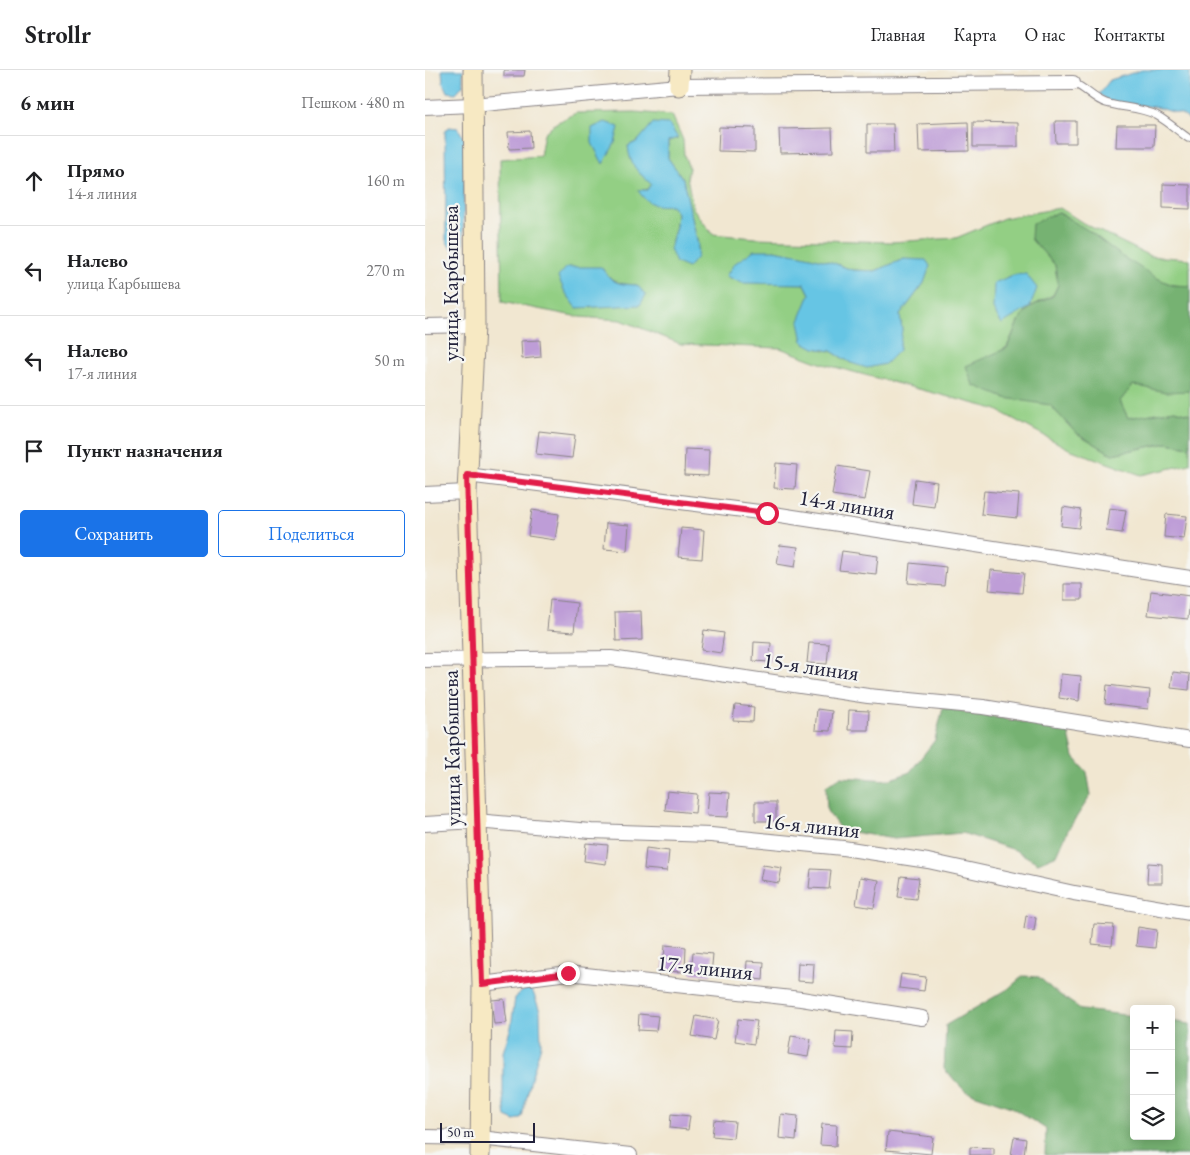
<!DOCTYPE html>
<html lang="ru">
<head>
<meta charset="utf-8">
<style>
	body { margin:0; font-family:"EB Garamond",serif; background:#f6f6f6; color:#202124 }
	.controls { position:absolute; right:15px; bottom:15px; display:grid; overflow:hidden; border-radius:5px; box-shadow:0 2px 12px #0003 }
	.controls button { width:45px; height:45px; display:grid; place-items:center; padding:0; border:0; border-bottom:1px solid #e0e0e0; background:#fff; color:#202124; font:25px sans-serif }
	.scale { position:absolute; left:15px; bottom:12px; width:95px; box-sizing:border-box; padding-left:5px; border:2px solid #22223b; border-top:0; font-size:14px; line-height:18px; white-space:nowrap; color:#22223b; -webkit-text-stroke:4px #f6f6f2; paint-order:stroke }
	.stop { position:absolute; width:15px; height:15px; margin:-11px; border:4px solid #e11d48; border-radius:50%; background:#fff }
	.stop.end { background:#e11d48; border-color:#fff; box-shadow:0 1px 5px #0008 }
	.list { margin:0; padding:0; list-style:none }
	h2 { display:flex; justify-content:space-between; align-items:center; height:65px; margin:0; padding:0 20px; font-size:21px }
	h2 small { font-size:16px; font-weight:400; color:#757577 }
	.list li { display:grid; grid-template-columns:32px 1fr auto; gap:15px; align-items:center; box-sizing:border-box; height:90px; padding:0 20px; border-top:1px solid #e0e0e0 }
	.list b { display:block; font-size:19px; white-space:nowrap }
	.list p { margin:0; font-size:16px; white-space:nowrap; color:#757577 }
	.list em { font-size:16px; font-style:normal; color:#757577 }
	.actions { display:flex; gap:10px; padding:15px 20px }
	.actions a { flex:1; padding:11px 0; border:1px solid #1a73e8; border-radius:5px; text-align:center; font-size:18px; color:#1a73e8 }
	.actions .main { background:#1a73e8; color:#fff }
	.icon { flex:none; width:28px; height:28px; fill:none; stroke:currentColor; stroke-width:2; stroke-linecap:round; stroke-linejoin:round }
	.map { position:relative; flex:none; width:765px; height:1085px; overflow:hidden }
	header { display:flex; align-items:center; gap:30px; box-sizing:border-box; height:70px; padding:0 25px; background:#fff; border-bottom:1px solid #e0e0e0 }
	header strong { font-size:24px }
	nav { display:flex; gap:28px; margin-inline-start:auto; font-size:18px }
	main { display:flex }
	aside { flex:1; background:#fff }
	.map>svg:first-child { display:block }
	.green { fill:#93cf84; stroke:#5a7860; fill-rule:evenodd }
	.forest { fill:#76b272; stroke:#4c6a56 }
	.water { fill:#66c5e4; stroke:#447490 }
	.building { fill:#be9dd7 }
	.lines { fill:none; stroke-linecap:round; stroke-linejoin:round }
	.lane-casing { stroke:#8a8486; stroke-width:9 }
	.street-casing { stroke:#8a8486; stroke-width:16 }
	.secondary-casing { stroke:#8a8486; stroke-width:21 }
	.lane { stroke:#fff; stroke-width:7 }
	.street { stroke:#fff; stroke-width:14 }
	.secondary { stroke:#f7e9c3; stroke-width:19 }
	.route { stroke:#e11d48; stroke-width:6 }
	.labels { text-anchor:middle; stroke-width:4.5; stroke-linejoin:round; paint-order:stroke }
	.street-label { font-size:22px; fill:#22223b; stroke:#f6f6f2 }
</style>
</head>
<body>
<header>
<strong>Strollr</strong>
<nav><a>Главная</a><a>Карта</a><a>О нас</a><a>Контакты</a></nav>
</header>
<main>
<aside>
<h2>6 мин<small>Пешком · 480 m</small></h2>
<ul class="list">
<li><svg class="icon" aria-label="ahead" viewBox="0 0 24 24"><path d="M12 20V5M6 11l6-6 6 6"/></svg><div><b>Прямо</b><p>14-я линия</p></div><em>160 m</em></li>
<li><svg class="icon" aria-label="left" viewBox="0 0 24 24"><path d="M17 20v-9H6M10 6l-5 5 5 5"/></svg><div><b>Налево</b><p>улица Карбышева</p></div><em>270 m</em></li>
<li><svg class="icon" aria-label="left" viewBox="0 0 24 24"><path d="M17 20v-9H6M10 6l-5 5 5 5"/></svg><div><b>Налево</b><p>17-я линия</p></div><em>50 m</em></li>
<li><svg class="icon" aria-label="arrive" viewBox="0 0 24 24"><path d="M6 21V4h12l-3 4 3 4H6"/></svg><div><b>Пункт назначения</b></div></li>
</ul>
<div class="actions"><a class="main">Сохранить</a><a>Поделиться</a></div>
</aside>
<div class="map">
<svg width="765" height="1085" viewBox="0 0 765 1085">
	<rect width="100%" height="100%" fill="#f6f6f2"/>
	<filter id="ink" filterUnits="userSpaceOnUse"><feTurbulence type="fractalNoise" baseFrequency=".02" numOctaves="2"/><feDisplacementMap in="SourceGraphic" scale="10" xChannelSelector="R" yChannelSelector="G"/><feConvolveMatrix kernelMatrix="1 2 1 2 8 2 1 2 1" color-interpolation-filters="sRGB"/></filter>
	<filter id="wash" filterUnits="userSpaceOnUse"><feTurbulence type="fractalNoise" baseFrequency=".0096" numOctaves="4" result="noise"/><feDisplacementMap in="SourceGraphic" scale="20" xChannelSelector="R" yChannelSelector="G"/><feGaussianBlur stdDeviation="1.12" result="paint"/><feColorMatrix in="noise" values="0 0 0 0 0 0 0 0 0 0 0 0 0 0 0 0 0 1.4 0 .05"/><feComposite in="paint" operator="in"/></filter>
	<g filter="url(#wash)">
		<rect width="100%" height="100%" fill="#f1e7d1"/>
		<path class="green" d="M 210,42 L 247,45 L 258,70 L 259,85 L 264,98 L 262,107 L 268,138 L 287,164 L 330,168 L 466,172 L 531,168 L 579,148 L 635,138 L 658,153 L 725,186 L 765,189 L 765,216 C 759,216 751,216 746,214 C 719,206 686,178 664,161 L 606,169 L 630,195 L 633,215 L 628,225 L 605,237 L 593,252 L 582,277 L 567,286 L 610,332 L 625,335 L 650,362 L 687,384 L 743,373 L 765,377 L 765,394 L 716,405 L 644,379 L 570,339 L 398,294 L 355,278 L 256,274 L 196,250 L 154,247 L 77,232 L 75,89 L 115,86 L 119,63 L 131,53 L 151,43 ZM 253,68 L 243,71 L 243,88 L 258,109 L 273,174 L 245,179 L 251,156 L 252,143 L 246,134 L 214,120 L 222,120 L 227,114 L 213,102 L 203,76 L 213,71 ZM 349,180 L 406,192 L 427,200 L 450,201 L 479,189 L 499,213 L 475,245 L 477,260 L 426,293 L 406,281 L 389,278 L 385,224 L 380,214 L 362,212 ZM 176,197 C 188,213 193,214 212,215 L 140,222 Z
			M 708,315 L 765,321 L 765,344 L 750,340 L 703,348 L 695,331 Z"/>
		<path class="forest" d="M 633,142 L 664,161 L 698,187 L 732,208 L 747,215 L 765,216 L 765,321 L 741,322 L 708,315 L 695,331 L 703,348 L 750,340 L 765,344 L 765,377 L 742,373 L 687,384 L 650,362 L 625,335 L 580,328 L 548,315 L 541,296 L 582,278 L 593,252 L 605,237 L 628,226 L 633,215 L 630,195 L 606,169 L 607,154 Z
			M 518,638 L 643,660 L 649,687 L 662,702 L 666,725 L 643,760 L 632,785 L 613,793 L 590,780 L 537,763 L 469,769 L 416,760 L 402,741 L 401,716 L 415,707 L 464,710 L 485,702 L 510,670 Z
			M 598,906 L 614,907 L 628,920 L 657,940 L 709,946 L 709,1066 L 746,1066 L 746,951 L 765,954 L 765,1085 L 620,1085 L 621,1059 L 586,1037 L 540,1021 L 519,999 L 521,955 L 583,919 Z"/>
		<path class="water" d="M 17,0 L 38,0 L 38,15 L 31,23 L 22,22 L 18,13 Z
			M 717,0 L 765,0 L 765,50 L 756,44 L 729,37 L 683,31 L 674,24 L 685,10 Z
			M 180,52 L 194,57 L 190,73 L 178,94 L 167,73 L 167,58 Z
			M 228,53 L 244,54 L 253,68 L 243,71 L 243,88 L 258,109 L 273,175 L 272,187 L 263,198 L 251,193 L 245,179 L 251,156 L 252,143 L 246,135 C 231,137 221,134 213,120 L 222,120 L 226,114 C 212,101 205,96 203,76 L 213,71 Z
			M 24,57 L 33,58 L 40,70 L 38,176 L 26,179 L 21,170 L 20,62 Z
			M 329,180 L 349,180 L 377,185 L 406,192 L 427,200 L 450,201 L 479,189 L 501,190 L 505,196 L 499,213 L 475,245 L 477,260 L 474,280 L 460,294 L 442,298 L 426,293 L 406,281 L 389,278 L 378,272 L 374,251 L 385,224 L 380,214 L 317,213 L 301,206 L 309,194 Z
			M 142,197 L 176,197 C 188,214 193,214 212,215 L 221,225 L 215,235 L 152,238 L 140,222 L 133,207 Z
			M 601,204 L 612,218 L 605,237 L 577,254 L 568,239 L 569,213 L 588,205 Z
			M 102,917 L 108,922 L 115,941 L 116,975 L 106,1009 L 97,1047 L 90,1051 L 81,1047 L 78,1024 L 78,982 L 86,957 L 90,928 Z"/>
		<g id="blocks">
			<path class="building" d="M 79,0 L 100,0 L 99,6 L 79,6 Z
				M 630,51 L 651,51 L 651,73 L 631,73 Z
				M 543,52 L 544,81 L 494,82 L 493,54 Z
				M 548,52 L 593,53 L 593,77 L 548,77 Z
				M 442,54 L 468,54 L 469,82 L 442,82 Z
				M 692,55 L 730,55 L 729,77 L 691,77 Z
				M 294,57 L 330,58 L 330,82 L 293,81 Z
				M 407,58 L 408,82 L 355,83 L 354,59 Z
				M 105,61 L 106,78 L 84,79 L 83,62 Z
				M 738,114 L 765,115 L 765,139 L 738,138 Z
				M 115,270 L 116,287 L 97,289 L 96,271 Z
				M 114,361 L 150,365 L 147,388 L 111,384 Z
				M 260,379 L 284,380 L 283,406 L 259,405 Z
				M 351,393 L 372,395 L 370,419 L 349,418 Z
				M 412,396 L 445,401 L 440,430 L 407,425 Z
				M 490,409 L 512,412 L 509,437 L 487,434 Z
				M 559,421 L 594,424 L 592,448 L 556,444 Z
				M 638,437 L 656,440 L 654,458 L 636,456 Z
				M 684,438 L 701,440 L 697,463 L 681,461 Z
				M 107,440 L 134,444 L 130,470 L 103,466 Z
				M 741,444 L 762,446 L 759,469 L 739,467 Z
				M 181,453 L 204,455 L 202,481 L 179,479 Z
				M 256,458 L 279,460 L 277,489 L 253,487 Z
				M 355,475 L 373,477 L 370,497 L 352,494 Z
				M 417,481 L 453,486 L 451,504 L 414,500 Z
				M 485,493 L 521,497 L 519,516 L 483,513 Z
				M 566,500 L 599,503 L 597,523 L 564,520 Z
				M 639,514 L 657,514 L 657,530 L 639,530 Z
				M 726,521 L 765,526 L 763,549 L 723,545 Z
				M 125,530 L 152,533 L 149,562 L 122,560 Z
				M 216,541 L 217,570 L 191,571 L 190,542 Z
				M 279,560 L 299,563 L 296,583 L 276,580 Z
				M 329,572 L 346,573 L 345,592 L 328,591 Z
				M 384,573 L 404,574 L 402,594 L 382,593 Z
				M 748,602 L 765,604 L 764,620 L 746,618 Z
				M 636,604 L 656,606 L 654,631 L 634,628 Z
				M 682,615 L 725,620 L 723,639 L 680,634 Z
				M 310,635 L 329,637 L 328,652 L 308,651 Z
				M 392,639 L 407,641 L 405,661 L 390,660 Z
				M 424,640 L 444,641 L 443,660 L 423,660 Z
				M 242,721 L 272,724 L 270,743 L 240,740 Z
				M 284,722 L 305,723 L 303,747 L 282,746 Z
				M 330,732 L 351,732 L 351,751 L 330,751 Z
				M 161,773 L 183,775 L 181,794 L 159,791 Z
				M 221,778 L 244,781 L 242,801 L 219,799 Z
				M 723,793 L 737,794 L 737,813 L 722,813 Z
				M 338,795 L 357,798 L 354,813 L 335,810 Z
				M 386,799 L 406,800 L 404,819 L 384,818 Z
				M 476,806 L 494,808 L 491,829 L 473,827 Z
				M 435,807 L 454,810 L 449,838 L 431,835 Z
				M 601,846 L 611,848 L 609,861 L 599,859 Z
				M 669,854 L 689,855 L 687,876 L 667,874 Z
				M 713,857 L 732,860 L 730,878 L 711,876 Z
				M 240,875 L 261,877 L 260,902 L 238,901 Z
				M 268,882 L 288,884 L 286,905 L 266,903 Z
				M 322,891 L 339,892 L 338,910 L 321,908 Z
				M 373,893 L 389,894 L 388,912 L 372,911 Z
				M 476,904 L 501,907 L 499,921 L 474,918 Z
				M 79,929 L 82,953 L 69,954 L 66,930 Z
				M 214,944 L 233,946 L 231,961 L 213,960 Z
				M 271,946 L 293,950 L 289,970 L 267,966 Z
				M 313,949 L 332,951 L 329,974 L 310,971 Z
				M 411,961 L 428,962 L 427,979 L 410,978 Z
				M 366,966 L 386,969 L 383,987 L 363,984 Z
				M 246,1044 L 265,1046 L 263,1060 L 245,1058 Z
				M 356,1044 L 373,1046 L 371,1070 L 354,1068 Z
				M 289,1050 L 310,1052 L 308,1068 L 287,1066 Z
				M 397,1054 L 412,1055 L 411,1076 L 395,1075 Z
				M 463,1062 L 508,1067 L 506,1084 L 461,1080 Z
				M 589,1067 L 601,1069 L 599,1085 L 586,1085 Z
				M 545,1077 L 569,1078 L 569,1085 L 545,1085 Z"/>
		</g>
	</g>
	<g filter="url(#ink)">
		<use href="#blocks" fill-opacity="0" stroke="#8a8486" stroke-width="1"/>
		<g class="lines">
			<defs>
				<path id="lane" d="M 648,13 C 661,18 668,29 681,33 C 697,38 715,37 731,45 C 742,51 752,60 763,68"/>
				<path id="street" d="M 0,37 L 48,35 L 254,16 L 648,13
					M 0,256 L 50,255
					M 42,405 L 342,443 L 765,508
					M 0,424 L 42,422
					M 0,590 L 186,588 L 443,626 L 558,637 L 765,670
					M 0,754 L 51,751 L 166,761 L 286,765 L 418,778 L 503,791 L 649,823 L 765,843
					M 57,914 L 143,903 L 376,929 L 497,948
					M 0,1067 L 55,1068 L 205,1085"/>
				<path id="secondary" d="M 48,0 L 50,255 L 42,422 L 57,914 L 55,1085
					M 254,16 L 255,0"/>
			</defs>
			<use href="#lane" class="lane-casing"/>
			<use href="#street" class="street-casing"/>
			<use href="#secondary" class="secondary-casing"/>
			<use href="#lane" class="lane"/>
			<use href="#street" class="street"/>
			<use href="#secondary" class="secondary"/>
		</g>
	</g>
	<g class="lines" filter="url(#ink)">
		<path class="route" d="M 143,903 L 57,914 L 42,405 L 342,443"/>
	</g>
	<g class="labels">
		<g class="street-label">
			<text transform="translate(25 213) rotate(-90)" y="8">улица Карбышева</text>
			<text transform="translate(422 434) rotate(9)" y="8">14-я линия</text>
			<text transform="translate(386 596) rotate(8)" y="8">15-я линия</text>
			<text transform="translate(26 678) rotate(-91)" y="8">улица Карбышева</text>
			<text transform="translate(387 755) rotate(6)" y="8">16-я линия</text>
			<text transform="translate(280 897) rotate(6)" y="8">17-я линия</text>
		</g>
	</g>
</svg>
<div class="controls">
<button>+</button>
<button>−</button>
<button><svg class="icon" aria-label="layers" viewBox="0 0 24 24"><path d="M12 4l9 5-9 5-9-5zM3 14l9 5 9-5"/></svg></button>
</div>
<div class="scale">50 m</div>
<div class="stop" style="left:342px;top:443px"></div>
<div class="stop end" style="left:143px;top:903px"></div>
</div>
</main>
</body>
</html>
